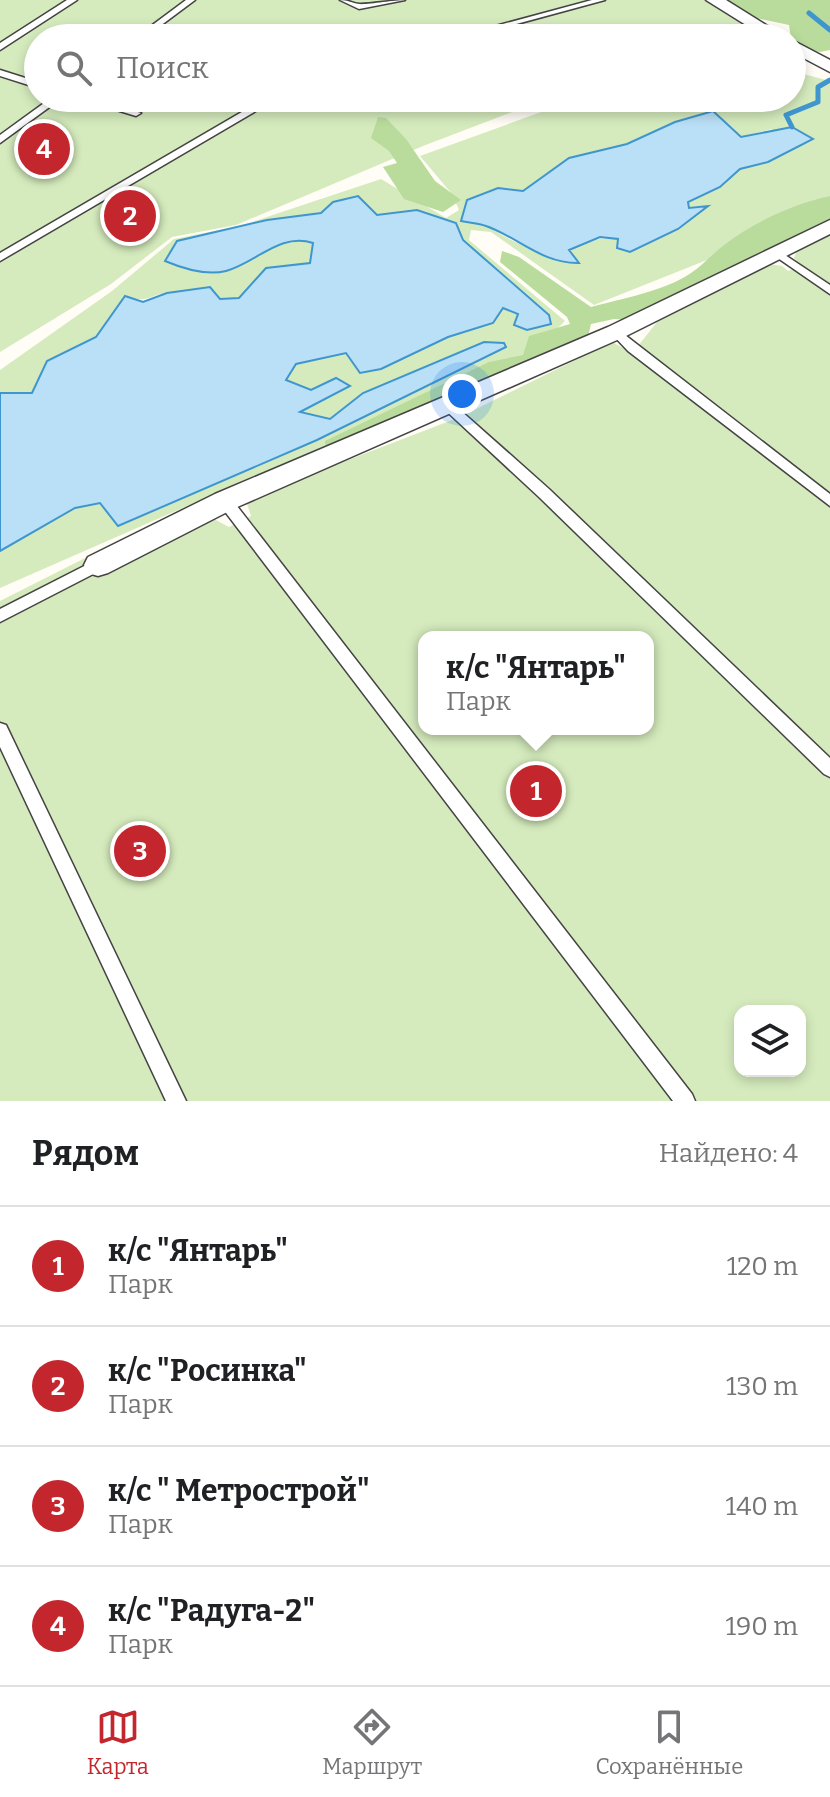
<!DOCTYPE html>
<html lang="ru">
<head>
<meta charset="utf-8">
<style>
	body { margin:0; font-family:Bitter,serif; background:#f6f6f6; color:#202124 }
	.controls { position:absolute; right:24px; bottom:24px; display:grid; overflow:hidden; border-radius:16px; box-shadow:0 4px 12px #0003 }
	.controls button { width:72px; height:72px; display:grid; place-items:center; padding:0; border:0; border-bottom:2px solid #e0e0e0; background:#fff; color:#202124; font:40px sans-serif }
	.you { position:absolute; left:462px; top:394px; width:28px; height:28px; margin:-20px; border:6px solid #fff; border-radius:50%; background:#1a73e8; box-shadow:0 0 0 12px #1a73e833 }
	.badge { display:grid; place-items:center; width:52px; height:52px; border-radius:50%; background:#c4262e; color:#fff; font-size:26px; font-weight:700 }
	.pin { position:absolute; translate:-50% -50%; border:4px solid #fff; box-shadow:0 2px 8px #0006 }
	.popup { position:absolute; left:418px; top:631px; width:236px; height:104px; box-sizing:border-box; display:grid; place-content:center; border-radius:16px; background:#fff; filter:drop-shadow(0 2px 6px #0005); font-size:26px; white-space:nowrap; color:#757577 }
	.popup b { font-size:30px; color:#202124 }
	.popup::after { content:''; position:absolute; left:50%; top:100%; margin-left:-16px; border:16px solid transparent; border-top-color:#fff }
	.list { margin:0; padding:0; list-style:none }
	h2 { display:flex; justify-content:space-between; align-items:center; height:104px; margin:0; padding:0 32px; font-size:34px }
	h2 small { font-size:26px; font-weight:400; color:#757577 }
	.list li { display:grid; grid-template-columns:52px 1fr auto; gap:24px; align-items:center; box-sizing:border-box; height:120px; padding:0 32px; border-top:2px solid #e0e0e0 }
	.list b { display:block; font-size:30px; white-space:nowrap }
	.list p { margin:0; font-size:26px; white-space:nowrap; color:#757577 }
	.list em { font-size:26px; font-style:normal; color:#757577 }
	.icon { flex:none; width:44px; height:44px; fill:none; stroke:currentColor; stroke-width:2; stroke-linecap:round; stroke-linejoin:round }
	.map { position:relative; flex:none; width:830px; height:1101px; overflow:hidden }
	.search { position:absolute; background:#fff; box-shadow:0 4px 12px #0003; left:24px; right:24px; top:24px; height:88px; display:flex; align-items:center; gap:20px; box-sizing:border-box; padding:0 28px; border-radius:44px; color:#757577; font-size:30px }
	.sheet { height:584px; background:#fff }
	nav { display:flex; justify-content:space-around; align-items:center; box-sizing:border-box; height:112px; border-top:2px solid #e0e0e0; background:#fff; font-size:22px; color:#757577 }
	nav a { display:grid; justify-items:center; gap:4px }
	nav .on { color:#c4262e }
	.map>svg:first-child { display:block }
	.green { fill:#d5ebbd; fill-rule:evenodd }
	.forest { fill:#b9dc9c }
	.water { fill:#b9e0f7; stroke:#3f96cf; stroke-width:2 }
	.lines { fill:none; stroke-linecap:round; stroke-linejoin:round }
	.stream { stroke:#3f96cf; stroke-width:5 }
	.lane-casing { stroke:#444; stroke-width:3 }
	.street-casing { stroke:#444; stroke-width:3 }
	.lane { fill:#fff; fill-rule:evenodd }
	.street { fill:#fff; fill-rule:evenodd }
</style>
</head>
<body>
<div class="map">
<svg width="830" height="1101" viewBox="0 0 830 1101">
	<rect width="100%" height="100%" fill="#fffdf5"/>
	<path class="green" d="M 0,0 L 706,0 L 764,33 L 747,38 L 38,38 L 38,98 L 549,98 L 423,146 L 236,225 L 172,237 L 111,284 L 0,352 Z
		M 792,71 L 830,81 L 830,200 L 732,250 L 594,305 L 491,232 L 471,230 L 469,240 L 565,321 L 527,357 L 0,588 L 0,551 L 75,508 L 100,503 L 119,526 L 484,342 L 363,393 L 330,419 L 298,412 L 349,386 L 336,378 L 311,390 L 285,380 L 295,364 L 346,353 L 381,369 L 448,337 L 493,323 L 503,308 L 518,315 L 549,314 L 463,240 L 456,223 L 417,210 L 377,215 L 333,202 L 321,213 L 267,220 L 241,228 L 226,271 C 252,256 283,235 313,242 L 310,263 L 266,268 L 239,298 C 215,300 192,292 168,293 C 147,295 150,304 125,296 L 96,337 L 47,361 L 31,394 L 0,393 L 0,370 L 112,291 L 174,239 L 240,226 L 381,179 L 446,218 L 459,210 L 452,194 L 420,156 L 580,98 L 792,98 ZM 713,111 L 741,137 L 772,129 L 768,162 L 740,169 L 720,187 L 688,202 L 688,208 L 706,207 L 678,229 L 630,252 L 619,239 C 593,236 592,244 570,249 C 537,257 514,242 487,226 L 498,188 L 523,191 L 569,158 L 627,144 L 675,122 Z
		M 830,234 L 830,1101 L 0,1101 L 0,601 L 91,555 L 98,565 L 212,518 L 229,527 L 251,516 L 247,504 L 270,490 L 460,417 L 612,342 L 627,350 L 638,346 L 657,322 L 768,264 L 782,266 L 788,271 L 801,266 L 794,258 L 797,251 ZM 424,637 L 648,637 L 648,729 L 424,729 ZM 740,1011 L 800,1011 L 800,1071 L 740,1071 Z"/>
	<path class="forest" d="M 725,0 L 830,0 L 830,50 L 820,52 L 792,45 L 789,25 L 756,18 Z
		M 378,117 L 386,118 L 406,139 L 435,181 L 461,200 L 443,212 L 404,199 L 383,167 L 397,163 L 389,151 L 371,138 Z
		M 830,196 L 830,220 L 631,320 L 614,319 L 591,324 L 587,341 L 326,450 L 325,441 L 489,362 L 523,355 L 529,336 L 570,324 L 567,317 L 500,262 L 502,251 L 519,257 L 591,307 C 620,299 665,291 691,273 C 703,265 712,254 724,245 C 754,222 793,204 830,196 Z"/>
	<path class="water" d="M 713,111 L 741,137 L 792,127 L 813,139 L 768,162 L 740,169 L 720,187 L 688,202 L 689,208 L 708,206 L 678,229 L 630,252 L 617,248 L 618,239 L 600,237 L 569,250 L 579,263 C 542,264 518,237 486,226 C 478,223 469,223 461,221 L 467,200 L 498,188 L 523,191 L 569,158 L 627,144 L 675,122 Z
		M 358,196 L 377,215 L 417,210 L 456,223 L 463,240 L 549,315 L 551,324 L 527,330 L 514,325 L 518,314 L 503,308 L 493,323 L 448,337 L 381,369 L 360,373 L 346,353 L 296,364 L 286,380 L 311,390 L 336,378 L 350,386 L 300,412 L 330,419 L 363,393 L 484,342 L 504,343 L 506,347 L 317,440 L 118,526 L 100,503 L 75,508 L 0,551 L 0,393 L 32,393 L 47,361 L 96,337 L 125,296 L 143,302 L 167,293 L 210,287 L 220,299 L 239,298 L 266,268 L 310,263 L 313,243 C 280,232 256,263 226,271 C 206,276 184,269 165,261 L 177,241 L 267,220 L 321,213 L 333,202 Z"/>
	<g class="lines">
		<path class="stream" d="M 809,13 L 830,30
			M 792,127 L 786,115 L 818,102 L 818,87 L 830,80"/>
		<defs>
			<path id="lane" d="M 67,0 L 77,0 L 0,50 L 0,43 Z
				M 186,0 L 195,0 L 144,38 L 135,38 Z
				M 340,0 C 348,0 352,3 359,4 C 366,5 394,0 405,0 L 359,9 Z
				M 592,0 L 605,0 L 465,38 L 451,38 Z
				M 0,70 L 38,82 L 38,88 L 0,76 Z
				M 51,98 L 62,98 L 0,143 L 0,135 Z
				M 77,98 L 92,98 L 141,113 L 136,116 Z
				M 266,98 L 278,98 L 0,261 L 0,253 Z
				M 776,249 L 830,285 L 830,294 L 772,254 L 772,250 Z
				M 616,328 L 830,494 L 830,506 L 628,351 L 610,332 Z
				M 447,401 L 451,402 L 549,489 L 830,758 L 830,777 L 824,774 L 539,497 L 443,408 L 441,405 L 443,402 Z
				M 225,496 L 230,497 L 692,1094 L 695,1101 L 673,1101 L 220,505 L 218,501 L 220,497 Z
				M 98,559 L 103,561 L 105,565 L 103,569 L 0,622 L 0,609 Z
				M 0,723 L 6,725 L 186,1101 L 166,1101 L 0,747 Z"/>
			<path id="street" d="M 706,0 L 726,0 L 787,38 L 767,38 Z
				M 792,40 L 830,60 L 830,72 L 792,52 Z
				M 830,220 L 830,234 L 624,337 L 235,508 L 108,573 L 98,576 L 88,573 L 84,565 L 88,557 L 215,494 L 608,327 Z"/>
		</defs>
		<use href="#lane" class="lane-casing"/>
		<use href="#street" class="street-casing"/>
		<use href="#lane" class="lane"/>
		<use href="#street" class="street"/>
	</g>
</svg>
<div class="controls">
<button><svg class="icon" aria-label="layers" viewBox="0 0 24 24"><path d="M12 4l9 5-9 5-9-5zM3 14l9 5 9-5"/></svg></button>
</div>
<div class="you"></div>
<div class="pin badge" style="left:536px;top:791px">1</div>
<div class="popup"><b>к/с &quot;Янтарь&quot;</b>Парк</div>
<div class="pin badge" style="left:130px;top:216px">2</div>
<div class="pin badge" style="left:140px;top:851px">3</div>
<div class="pin badge" style="left:44px;top:149px">4</div>
<div class="search"><svg class="icon" aria-label="search" viewBox="0 0 24 24"><circle cx="10" cy="10" r="6"/><path d="M15 15l6 6"/></svg>Поиск</div>
</div>
<section class="sheet">
<h2>Рядом<small>Найдено: 4</small></h2>
<ul class="list">
<li><span class="badge">1</span><div><b>к/с &quot;Янтарь&quot;</b><p>Парк</p></div><em>120 m</em></li>
<li><span class="badge">2</span><div><b>к/с &quot;Росинка&quot;</b><p>Парк</p></div><em>130 m</em></li>
<li><span class="badge">3</span><div><b>к/с &quot; Метрострой&quot;</b><p>Парк</p></div><em>140 m</em></li>
<li><span class="badge">4</span><div><b>к/с &quot;Радуга-2&quot;</b><p>Парк</p></div><em>190 m</em></li>
</ul>
</section>
<nav>
<a class="on"><svg class="icon" aria-label="map" viewBox="0 0 24 24"><path d="M3 6l6-2 6 2 6-2v14l-6 2-6-2-6 2zM9 4v14M15 6v14"/></svg>Карта</a>
<a><svg class="icon" aria-label="directions" viewBox="0 0 24 24"><path d="M12 3l9 9-9 9-9-9zM9 14v-3h6M13 9l2 2-2 2"/></svg>Маршрут</a>
<a><svg class="icon" aria-label="saved" viewBox="0 0 24 24"><path d="M7 4h10v16l-5-4-5 4z"/></svg>Сохранённые</a>
</nav>
</body>
</html>
